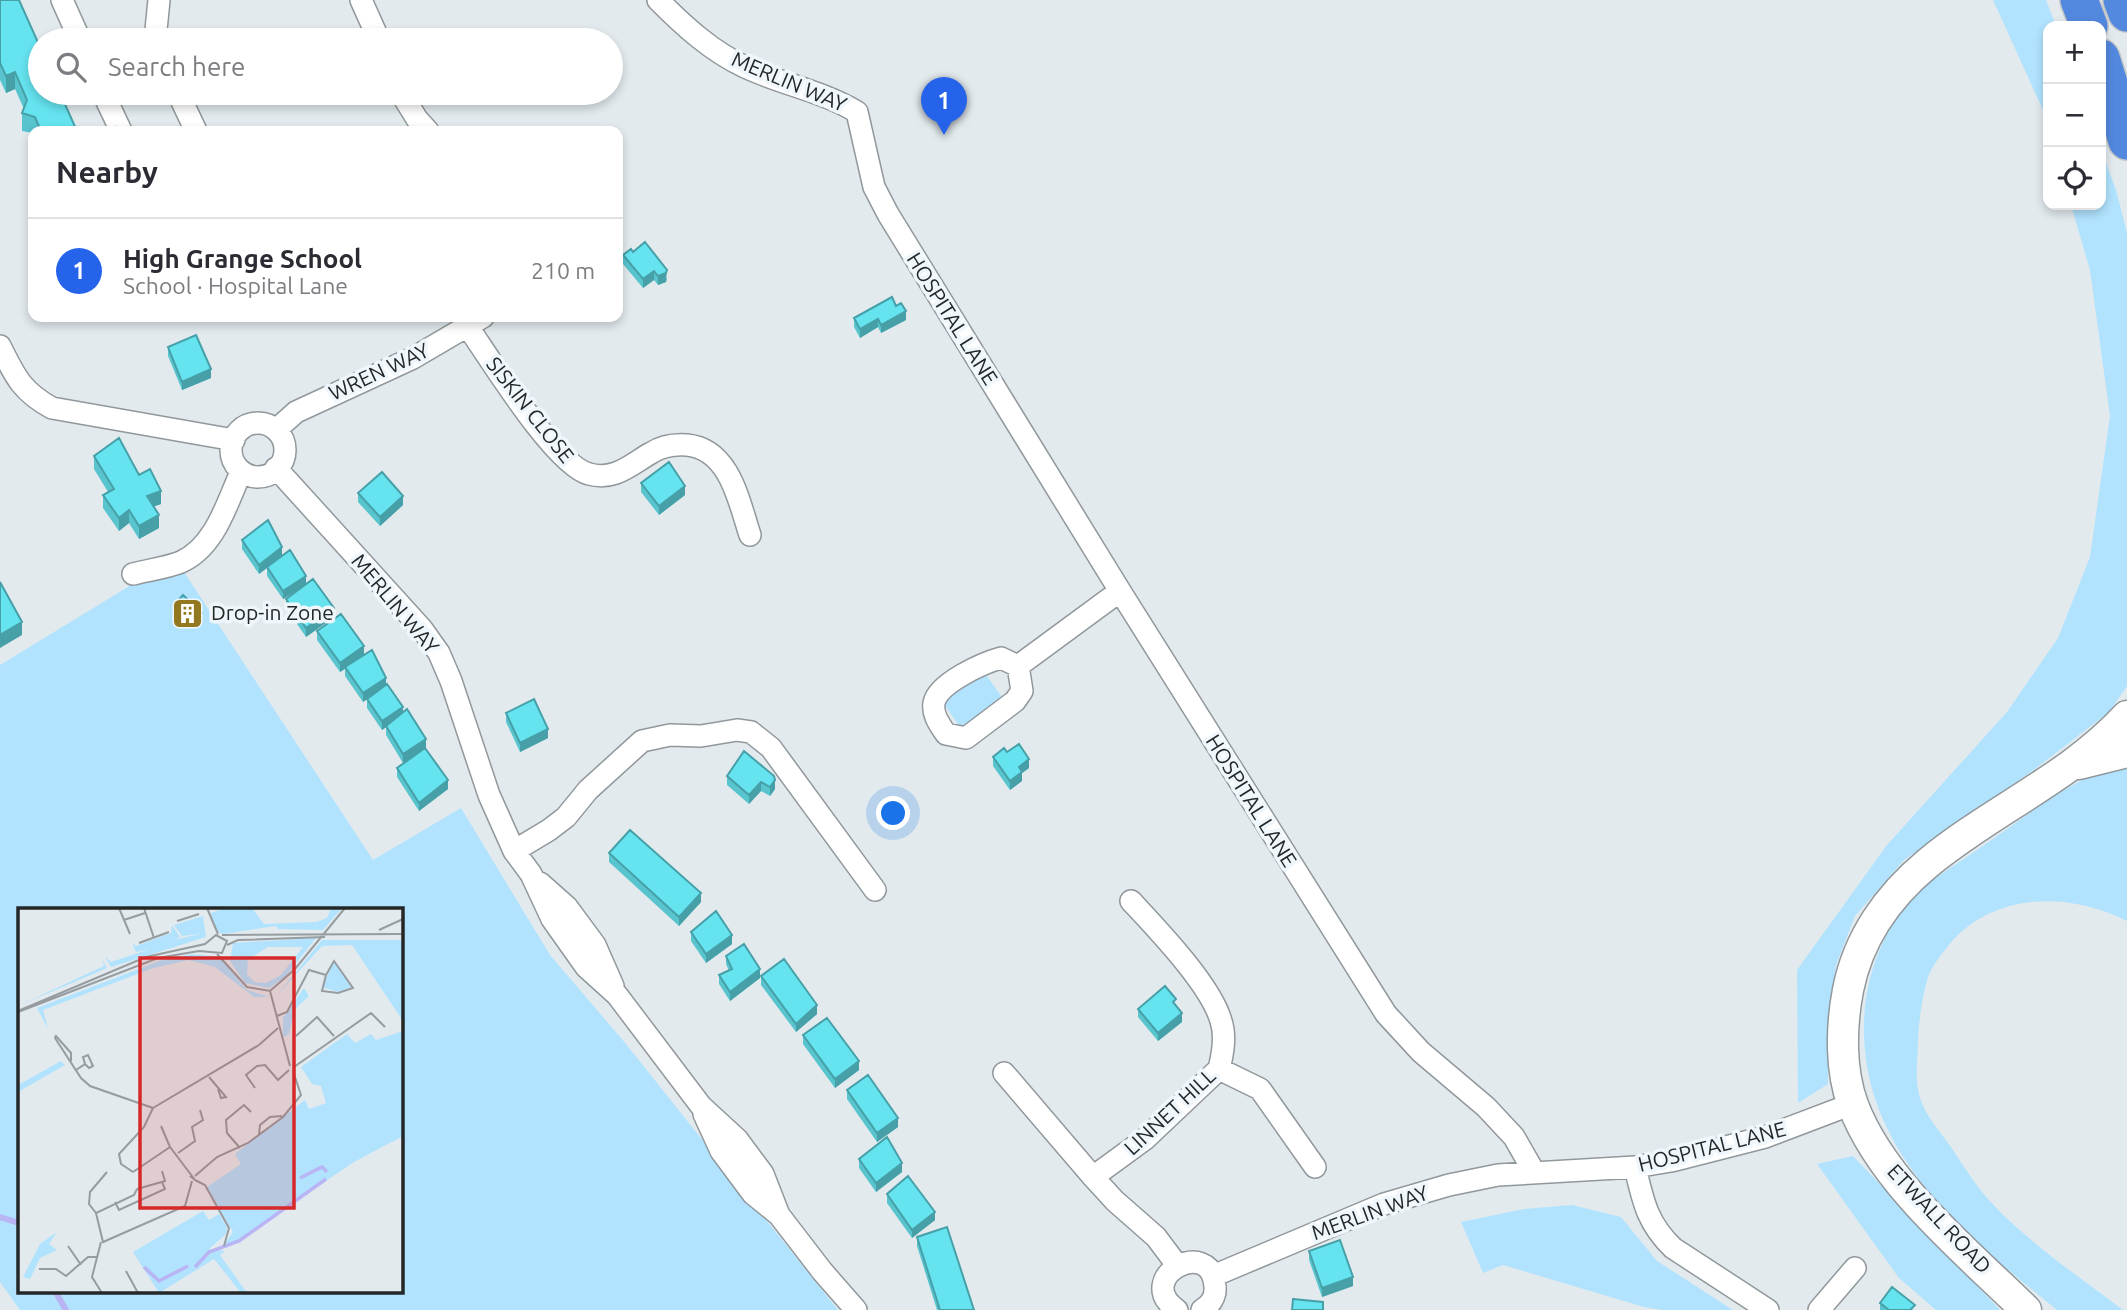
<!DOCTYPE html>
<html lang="en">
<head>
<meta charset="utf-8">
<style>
	body { margin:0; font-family:Ubuntu,sans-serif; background:#f2f2f3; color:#2b2b33 }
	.controls { position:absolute; right:21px; top:21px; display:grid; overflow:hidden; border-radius:14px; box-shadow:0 4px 10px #0003 }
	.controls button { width:63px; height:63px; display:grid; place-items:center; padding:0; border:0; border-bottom:2px solid #e1e1e2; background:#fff; color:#2b2b33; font:35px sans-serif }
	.you { position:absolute; left:894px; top:814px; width:24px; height:24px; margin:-18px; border:5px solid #fff; border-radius:50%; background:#1a73e8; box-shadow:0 0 0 10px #1a73e833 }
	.badge { display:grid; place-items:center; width:46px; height:46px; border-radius:50%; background:#2563eb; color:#fff; font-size:23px; font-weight:700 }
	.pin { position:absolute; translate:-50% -58px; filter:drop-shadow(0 2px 4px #0008) }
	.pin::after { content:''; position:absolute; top:37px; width:24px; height:21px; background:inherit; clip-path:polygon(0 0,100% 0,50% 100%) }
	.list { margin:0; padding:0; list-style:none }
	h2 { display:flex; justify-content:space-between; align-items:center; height:91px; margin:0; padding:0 28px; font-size:30px }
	h2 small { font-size:23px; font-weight:400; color:#7c7c81 }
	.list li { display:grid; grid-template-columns:46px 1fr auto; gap:21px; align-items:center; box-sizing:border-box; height:105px; padding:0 28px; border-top:2px solid #e1e1e2 }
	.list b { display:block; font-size:26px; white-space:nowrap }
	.list p { margin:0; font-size:23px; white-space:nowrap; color:#7c7c81 }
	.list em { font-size:23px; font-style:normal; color:#7c7c81 }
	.icon { flex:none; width:38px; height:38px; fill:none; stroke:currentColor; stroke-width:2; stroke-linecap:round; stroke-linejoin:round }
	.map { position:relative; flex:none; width:2127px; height:1310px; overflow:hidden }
	.search { position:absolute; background:#fff; box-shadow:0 4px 10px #0003; left:28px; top:28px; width:595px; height:77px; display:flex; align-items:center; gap:18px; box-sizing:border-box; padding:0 24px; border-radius:38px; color:#7c7c81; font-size:26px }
	.panel { position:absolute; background:#fff; box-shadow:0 4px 10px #0003; left:28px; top:126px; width:595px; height:196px; border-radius:14px }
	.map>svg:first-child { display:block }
	.green { fill:#b1e3fe; fill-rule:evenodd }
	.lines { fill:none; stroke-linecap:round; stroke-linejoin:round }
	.stream { stroke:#b9b4f4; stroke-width:6 }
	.street-casing { stroke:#91989c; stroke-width:24 }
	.secondary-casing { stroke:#91989c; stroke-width:33 }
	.highway-casing { stroke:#c6c7c7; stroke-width:40 }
	.street { stroke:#fff; stroke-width:21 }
	.secondary { stroke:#fff; stroke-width:30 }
	.highway { stroke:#5388df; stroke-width:37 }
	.wall { fill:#57c4ce }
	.shaded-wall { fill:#47a0a8 }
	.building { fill:#65e4f0; stroke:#47a0a8; stroke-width:2 }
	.labels { text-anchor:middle; stroke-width:7; stroke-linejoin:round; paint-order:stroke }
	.street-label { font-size:21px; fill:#242728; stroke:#eff7fc }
	.poi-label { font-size:21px; fill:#242728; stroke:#eff7fc; text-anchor:start }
	.inset-river { fill:none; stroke:#b9b4f4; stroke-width:3.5 }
	.inset-road { fill:none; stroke:#969c9f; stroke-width:2 }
	.view { fill:#d62828; fill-opacity:0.15; stroke:#d62828; stroke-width:3.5 }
	.inset-edge { fill:none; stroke:#242728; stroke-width:3.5 }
</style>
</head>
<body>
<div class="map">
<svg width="2127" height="1310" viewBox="0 0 2127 1310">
	<rect width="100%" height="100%" fill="#e2eaee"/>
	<path class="green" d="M 1993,0 L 2046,0 L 2056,26 L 2048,26 L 2048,128 L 2042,108 Z
		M 2101,149 L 2116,190 L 2127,233 L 2127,686 L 2109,712 L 2035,769 L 1904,860 L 1855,916 L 1836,965 L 1828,1029 L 1828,1084 L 1798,1103 L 1797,970 L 1887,845 L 2007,712 L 2058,638 L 2090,557 L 2110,416 L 2090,270 L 2071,205 L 2101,205 Z
		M 182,569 L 373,860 L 461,808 L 550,955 L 626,1044 L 838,1310 L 20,1310 L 0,1282 L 0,665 L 136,582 ZM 19,909 L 401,909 L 401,1291 L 19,1291 Z
		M 981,673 L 987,676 L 1004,700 L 969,729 L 960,727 L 944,704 L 944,699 Z
		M 2127,762 L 2127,921 C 2068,891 1992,892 1948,946 C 1941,955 1932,966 1928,977 C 1922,997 1919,1019 1918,1040 C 1918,1060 1914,1078 1920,1098 C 1926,1116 1940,1132 1951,1147 C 1963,1165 1974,1183 1988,1199 C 2027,1242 2077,1275 2123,1310 L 2057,1310 C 1961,1232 1852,1144 1865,1007 C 1869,968 1886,926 1913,897 C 1928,881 1959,863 1977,850 C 2024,818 2072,777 2127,762 Z
		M 1853,1156 L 2000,1310 L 1936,1310 L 1899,1278 L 1817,1164 Z
		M 1572,1205 L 1621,1217 L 1657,1261 L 1733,1310 L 1662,1310 L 1644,1307 L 1503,1265 L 1483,1273 L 1461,1222 L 1524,1209 Z"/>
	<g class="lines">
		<path class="stream" d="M 0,1217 L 19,1223
			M 55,1291 L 66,1310"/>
		<defs>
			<path id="street" d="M 62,0 L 80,40
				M 361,0 L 379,40
				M 658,0 C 684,26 711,51 745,67 C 781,84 822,91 857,112 L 874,187 L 888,214 L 1120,591 L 1386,1014 L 1421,1052 L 1486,1107 L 1514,1137 L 1534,1172
				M 155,40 L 159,0
				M 103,93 L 121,131
				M 178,93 L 196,131
				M 401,93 L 417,119 L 428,131
				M 468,327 C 490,359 556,466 589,474 C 615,481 630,465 651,453 C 662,446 675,444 687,445 C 730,449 739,502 750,535
				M 0,346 C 15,376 21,391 52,408 L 234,440
				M231 450a27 27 0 1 1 54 0a27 27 0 1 1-54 0Z
				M 277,429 L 296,412 L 413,358 L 483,317
				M 276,468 L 422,629 L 439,653 L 451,681 L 489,795 L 514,851 L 531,874 L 552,919 L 586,967 L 617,995 L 701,1106 L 737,1139 L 763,1174 L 779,1215
				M 133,574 C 148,570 166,568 181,562 C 215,547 227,503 241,472
				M 1018,666 L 1001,658 C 983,663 938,683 934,703 C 932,715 940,725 946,734 L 966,738 L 1015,701 L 1022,691 L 1018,666 L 1120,591
				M 514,851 L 549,830 L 566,817 L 588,790 L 642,741 L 670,735 L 701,736 L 737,730 L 751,732 L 771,748 L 875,890
				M 540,883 L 567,907 L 595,945 L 613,986
				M 1131,901 C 1157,929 1211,985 1221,1021 C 1226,1036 1223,1053 1219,1069 L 1145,1139 L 1093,1177 L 1115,1201 L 1156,1237 L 1177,1265
				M 1219,1069 L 1260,1089 L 1315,1167
				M 1004,1073 L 1093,1177
				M 704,1114 L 721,1151 L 753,1194 L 779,1215 L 822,1271 L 856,1310
				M 1635,1167 C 1643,1201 1647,1223 1673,1248 L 1768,1310
				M 1213,1276 L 1384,1204 L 1449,1185 L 1498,1175 L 1635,1167 L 1671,1161 L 1765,1137 L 1852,1104
				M 1177,1310 C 1131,1278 1212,1234 1215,1287 C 1216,1297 1210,1305 1202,1310
				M 1819,1310 L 1855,1268"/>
			<path id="secondary" d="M 2079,764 L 2127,752
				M 2026,1310 C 1968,1253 1882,1183 1853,1105 C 1840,1070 1841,1027 1848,990 C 1858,939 1888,896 1928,863 C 1992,810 2070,778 2127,716"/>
			<path id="highway" d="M 2079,0 L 2089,26
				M 2122,0 L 2127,13
				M 2101,58 L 2127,141"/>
		</defs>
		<use href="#street" class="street-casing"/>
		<use href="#secondary" class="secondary-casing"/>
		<use href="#highway" class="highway-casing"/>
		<use href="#street" class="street"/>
		<use href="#secondary" class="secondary"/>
		<use href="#highway" class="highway"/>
	</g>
	<path class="wall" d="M 0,0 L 77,131 L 33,131 L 33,133 L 22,131 L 22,113 L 24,109 L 15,89 L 6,93 L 0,80 Z
		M 633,252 L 667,279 L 666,282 L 658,285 L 654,280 L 643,288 L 623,264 L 623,255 Z
		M 896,306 L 906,320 L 881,333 L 878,327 L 860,338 L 854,327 L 854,318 Z
		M 168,347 L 211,378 L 182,390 L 168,356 Z
		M 94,456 L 139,475 L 161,504 L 154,506 L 159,528 L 139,539 L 129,523 L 119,531 L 103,508 L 103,495 L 108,492 L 94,469 Z
		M 641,483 L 685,495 L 659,515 L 641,492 Z
		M 358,493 L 403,505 L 380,526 L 358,502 Z
		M 242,540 L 282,556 L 334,617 L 306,637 L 286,608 L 286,599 L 300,589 L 283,599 L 267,576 L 267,568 L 259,574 L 242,549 Z
		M 174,605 L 202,617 L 193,627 L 174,609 Z
		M 317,631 L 364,655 L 386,685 L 426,748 L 425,748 L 448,789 L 419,811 L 397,777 L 397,768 L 403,763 L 386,735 L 386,727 L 382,730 L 367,708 L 367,699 L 363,702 L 345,676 L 345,669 L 340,672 L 317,640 Z
		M 506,713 L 548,738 L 520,752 L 506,722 Z
		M 744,751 L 775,789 L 770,796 L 761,791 L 749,804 L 727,785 L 727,776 Z
		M 1007,752 L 1029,768 L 1022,773 L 1022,781 L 1010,790 L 993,766 L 993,757 Z
		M 609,853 L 701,902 L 679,926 L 609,862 Z
		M 691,932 L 732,944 L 706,963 L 691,941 Z
		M 726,956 L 760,978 L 730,1001 L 719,984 L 719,975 L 729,971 L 726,964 Z
		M 761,976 L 817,1014 L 796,1032 L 761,985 Z
		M 1176,1005 L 1182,1022 L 1158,1041 L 1138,1017 L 1138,1009 Z
		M 803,1035 L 859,1070 L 835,1088 L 803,1044 Z
		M 847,1090 L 898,1127 L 877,1142 L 847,1099 Z
		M 859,1159 L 902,1172 L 876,1192 L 859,1168 Z
		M 887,1194 L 935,1220 L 912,1238 L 887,1203 Z
		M 917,1237 L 974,1310 L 937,1310 L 917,1246 Z
		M 1309,1251 L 1353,1286 L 1322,1297 L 1309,1260 Z
		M 1880,1303 L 1915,1310 L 1880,1310 Z"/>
	<path class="shaded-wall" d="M 15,72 L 15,89 L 6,93 L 6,76 Z
		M 667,270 L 666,282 L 658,285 L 658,276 Z
		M 654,271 L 654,280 L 643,288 L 643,279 Z
		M 906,311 L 906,320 L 881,333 L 881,325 Z
		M 878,319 L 878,327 L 860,338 L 860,329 Z
		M 211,369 L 211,378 L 182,390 L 182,382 Z
		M 685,486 L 685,495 L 659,515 L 659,506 Z
		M 161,491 L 161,504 L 147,509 L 147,496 Z
		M 403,496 L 403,505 L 380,526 L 380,517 Z
		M 129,510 L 129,523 L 119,531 L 119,518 Z
		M 159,515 L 159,528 L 139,539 L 139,526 Z
		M 282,547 L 282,556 L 259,574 L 259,565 Z
		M 306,576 L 306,585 L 283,599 L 283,591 Z
		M 334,608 L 334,617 L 306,637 L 306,628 Z
		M 202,613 L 202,617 L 193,627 L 193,623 Z
		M 22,622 L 22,635 L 0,648 L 0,635 Z
		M 364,646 L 364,655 L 340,672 L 340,663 Z
		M 386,678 L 386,686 L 363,702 L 363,693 Z
		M 403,707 L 403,716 L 382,730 L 382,721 Z
		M 548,729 L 548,738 L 520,752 L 520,743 Z
		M 426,739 L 426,748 L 403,763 L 403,754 Z
		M 1029,759 L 1029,768 L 1022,773 L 1022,781 L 1010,790 L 1010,781 L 1019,767 Z
		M 448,780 L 448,789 L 419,811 L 419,803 Z
		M 775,780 L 775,789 L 770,796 L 770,787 Z
		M 761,782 L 761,791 L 749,804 L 749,795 Z
		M 701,893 L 701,902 L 679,926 L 679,917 Z
		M 732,935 L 732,944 L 706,963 L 706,954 Z
		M 760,969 L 760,978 L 730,1001 L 730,992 Z
		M 817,1005 L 817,1014 L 796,1032 L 796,1024 Z
		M 1182,1013 L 1182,1022 L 1158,1041 L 1158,1033 Z
		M 859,1061 L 859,1070 L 835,1088 L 835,1079 Z
		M 898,1118 L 898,1127 L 877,1142 L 877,1133 Z
		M 902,1163 L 902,1172 L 876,1192 L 876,1183 Z
		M 935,1212 L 935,1220 L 912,1238 L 912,1230 Z
		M 1353,1277 L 1353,1286 L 1322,1297 L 1322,1288 Z"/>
	<path class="building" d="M 0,0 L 19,0 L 40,47 L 40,93 L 60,93 L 77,131 L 41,131 L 35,117 L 22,113 L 27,100 L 15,72 L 6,76 L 0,63 Z
		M 115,127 L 116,131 L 107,131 Z
		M 645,242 L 667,270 L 666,273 L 658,276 L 654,271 L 643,279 L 623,255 L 631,249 L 633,252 Z
		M 892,297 L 896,306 L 901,303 L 906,311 L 881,325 L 878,319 L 860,329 L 854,318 Z
		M 196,335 L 211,369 L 182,382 L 168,347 Z
		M 119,438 L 139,475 L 150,469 L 161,491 L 147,496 L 159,515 L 139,526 L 129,510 L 119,518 L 103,495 L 114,489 L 94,456 Z
		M 669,462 L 685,486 L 659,506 L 641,483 Z
		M 382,472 L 403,496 L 380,517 L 358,493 Z
		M 268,520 L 282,547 L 259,565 L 242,540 Z
		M 290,550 L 306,576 L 283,591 L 267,567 Z
		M 313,579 L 334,608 L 306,628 L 286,599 Z
		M 0,582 L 22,622 L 0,635 Z
		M 183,595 L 202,613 L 193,623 L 174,605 Z
		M 341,614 L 364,646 L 340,663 L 317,631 Z
		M 372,650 L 386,678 L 363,693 L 345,667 Z
		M 387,684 L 403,707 L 382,721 L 367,699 Z
		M 534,699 L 548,729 L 520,743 L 506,713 Z
		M 407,709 L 426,739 L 403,754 L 386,726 Z
		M 1019,744 L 1029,759 L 1019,767 L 1022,772 L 1010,781 L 993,757 L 1004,748 L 1007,752 Z
		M 425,748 L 448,780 L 419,803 L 397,768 Z
		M 744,751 L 774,776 L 775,780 L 770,787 L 761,782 L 749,795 L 727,776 Z
		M 630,830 L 701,893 L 679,917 L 609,853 Z
		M 716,911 L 732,935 L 706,954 L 691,932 Z
		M 744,944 L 760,969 L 730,992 L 719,975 L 732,969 L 726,956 Z
		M 784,959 L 817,1005 L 796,1024 L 761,976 Z
		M 1165,986 L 1176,999 L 1173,1002 L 1182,1013 L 1158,1033 L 1138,1009 Z
		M 827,1018 L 859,1061 L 835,1079 L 803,1035 Z
		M 868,1075 L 898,1118 L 877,1133 L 847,1090 Z
		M 887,1137 L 902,1163 L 876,1183 L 859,1159 Z
		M 908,1176 L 935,1212 L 912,1230 L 887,1194 Z
		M 947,1227 L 974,1310 L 940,1310 L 917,1237 Z
		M 1340,1240 L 1353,1277 L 1322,1288 L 1309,1251 Z
		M 1892,1287 L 1915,1305 L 1910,1310 L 1889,1310 L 1880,1303 Z
		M 1293,1299 L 1323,1302 L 1323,1310 L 1292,1310 Z"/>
	<defs>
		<symbol id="building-square" viewBox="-11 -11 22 22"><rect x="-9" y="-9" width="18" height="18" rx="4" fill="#92781f" stroke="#eff7fc"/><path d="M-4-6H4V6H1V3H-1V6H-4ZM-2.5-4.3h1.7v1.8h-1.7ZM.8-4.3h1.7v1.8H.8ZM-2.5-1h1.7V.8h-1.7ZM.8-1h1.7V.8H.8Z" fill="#fff"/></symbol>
	</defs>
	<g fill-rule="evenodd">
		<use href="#building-square" x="170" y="596" width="35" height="35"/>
	</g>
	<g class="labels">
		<g class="street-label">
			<text transform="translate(789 82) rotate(23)" y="7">MERLIN WAY</text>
			<text transform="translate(952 319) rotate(58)" y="7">HOSPITAL LANE</text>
			<text transform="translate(379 372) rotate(-25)" y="7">WREN WAY</text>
			<text transform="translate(530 410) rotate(52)" y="7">SISKIN CLOSE</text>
			<text transform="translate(395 604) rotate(50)" y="7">MERLIN WAY</text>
			<text transform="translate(1251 801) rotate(58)" y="7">HOSPITAL LANE</text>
			<text transform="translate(1170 1112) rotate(-43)" y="7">LINNET HILL</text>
			<text transform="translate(1712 1147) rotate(-14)" y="7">HOSPITAL LANE</text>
			<text transform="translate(1370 1213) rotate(-20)" y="7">MERLIN WAY</text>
			<text transform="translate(1939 1219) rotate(47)" y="7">ETWALL ROAD</text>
		</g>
		<g class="poi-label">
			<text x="211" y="620">Drop-in Zone</text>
		</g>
	</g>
	<g transform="translate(18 908)">
		<rect width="385" height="385" fill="#e2eaee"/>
		<path d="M 208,0 L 234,0 L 246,16 L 298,14 L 309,10 L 313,0 L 324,0 L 305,22 L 260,21 L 258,18 L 205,26 L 198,23 L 193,5 ZM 185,8 L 188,29 L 93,59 L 87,49 L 93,54 L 132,41 L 118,44 L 114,35 L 118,38 L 153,25 L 154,17 L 162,29 L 155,32 L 183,26 L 164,28 L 156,17 ZM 298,30 L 267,69 L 251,80 L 227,75 L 212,53 L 215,35 ZM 250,39 L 285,39 L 263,67 L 248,75 L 236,74 L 229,66 L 230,51 ZM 304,32 L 385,32 L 385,113 L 334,37 L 304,38 L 259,87 ZM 174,46 L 201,49 L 229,82 L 251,89 L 236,89 L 197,59 L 171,52 L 135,60 L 25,102 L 30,121 L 19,100 L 144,52 ZM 84,52 L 89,60 L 0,98 L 86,58 ZM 316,53 L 334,79 L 320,84 L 304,79 ZM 286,80 L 291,88 L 276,102 L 271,126 L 265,129 L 265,110 ZM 385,123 L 385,228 L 336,254 L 208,340 L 206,336 L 215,324 L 189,279 L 223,256 L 217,246 L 287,192 L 291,201 L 308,195 L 303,178 L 294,176 L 283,159 L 329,126 L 337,135 L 353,126 L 358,132 ZM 43,153 L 47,157 L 0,184 L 0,177 ZM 185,303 L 191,312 L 201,306 L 209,319 L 208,326 L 191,341 L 207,343 L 202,347 L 229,385 L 223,385 L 196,351 L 141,385 L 115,344 ZM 39,324 L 31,336 L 39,342 L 22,350 L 12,371 L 5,369 L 22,336 Z" fill="#b1e3fe" fill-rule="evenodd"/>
		<path class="inset-river" d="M 282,270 L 304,259 L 309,264M 126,359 L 141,373 L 170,358M 177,359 L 191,344 L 221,333 L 308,271"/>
		<path class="inset-road" d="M 101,0 L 112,26M 126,0 L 136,30M 189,0 L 200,26M 106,12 L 127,5M 159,13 L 181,6M 361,22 L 385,11M 204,27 L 385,26M 121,35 L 151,24M 209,37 L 220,32 L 307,29M 199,46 L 229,79 L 252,83 L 277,61 L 327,0M 252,83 L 272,158M 0,103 L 128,49 L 187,36 L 198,27 L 209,33 L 204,45 L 181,43 L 140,50 L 0,104M 259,108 L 269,104 L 291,62 L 308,67 L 316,53 L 335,80 L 320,85 L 304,83 L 308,67M 278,128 L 299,109 L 316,128M 53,153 L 53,145 L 38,128 L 37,130 L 63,170 L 72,178 L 135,200M 276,159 L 353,105 L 367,119M 58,162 L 67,156 L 65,149 L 70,147 L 75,158 L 71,160 L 67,156M 191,169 L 208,189 L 203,190 L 200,181M 237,180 L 228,167 L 239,158 L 247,157 L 260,172 L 271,162M 135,200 L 241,137 L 260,120M 265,209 L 283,187 L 275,163M 143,218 L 152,239M 241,226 L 242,217 L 252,209 L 264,208M 222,240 L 209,225 L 208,212 L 226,197 L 233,204M 160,245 L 177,233 L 174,219 L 185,212 L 182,202M 115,264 L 152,239 L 177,272 L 172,268M 115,264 L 103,256 L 101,246 L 126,219 L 135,200M 177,268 L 199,249 L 230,235 L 265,209M 177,272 L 187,277 L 211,320 L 206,338M 119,281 L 116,287 L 78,305 L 85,334 L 167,298 L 174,273M 119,281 L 147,273 L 144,263M 97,294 L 101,302 L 147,281 L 144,274M 78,305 L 71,296 L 72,284 L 89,264M 83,334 L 74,369 L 84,385M 50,338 L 63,357M 21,361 L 38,361 L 48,368 L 70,349 L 80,349M 108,363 L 120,385"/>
		<path class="view" d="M 122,50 L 276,50 L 276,300 L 122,300 Z"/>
		<rect width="385" height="385" class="inset-edge"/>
	</g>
</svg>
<div class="controls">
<button>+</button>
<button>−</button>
<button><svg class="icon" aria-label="locate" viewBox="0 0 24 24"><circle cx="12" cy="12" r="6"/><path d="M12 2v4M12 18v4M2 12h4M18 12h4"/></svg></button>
</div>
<div class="you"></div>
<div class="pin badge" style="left:944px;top:135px">1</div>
<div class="search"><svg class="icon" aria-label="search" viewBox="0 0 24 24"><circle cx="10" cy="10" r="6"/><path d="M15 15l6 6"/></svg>Search here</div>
<section class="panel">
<h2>Nearby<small></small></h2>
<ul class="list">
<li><span class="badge">1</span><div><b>High Grange School</b><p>School · Hospital Lane</p></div><em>210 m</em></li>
</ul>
</section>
</div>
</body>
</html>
